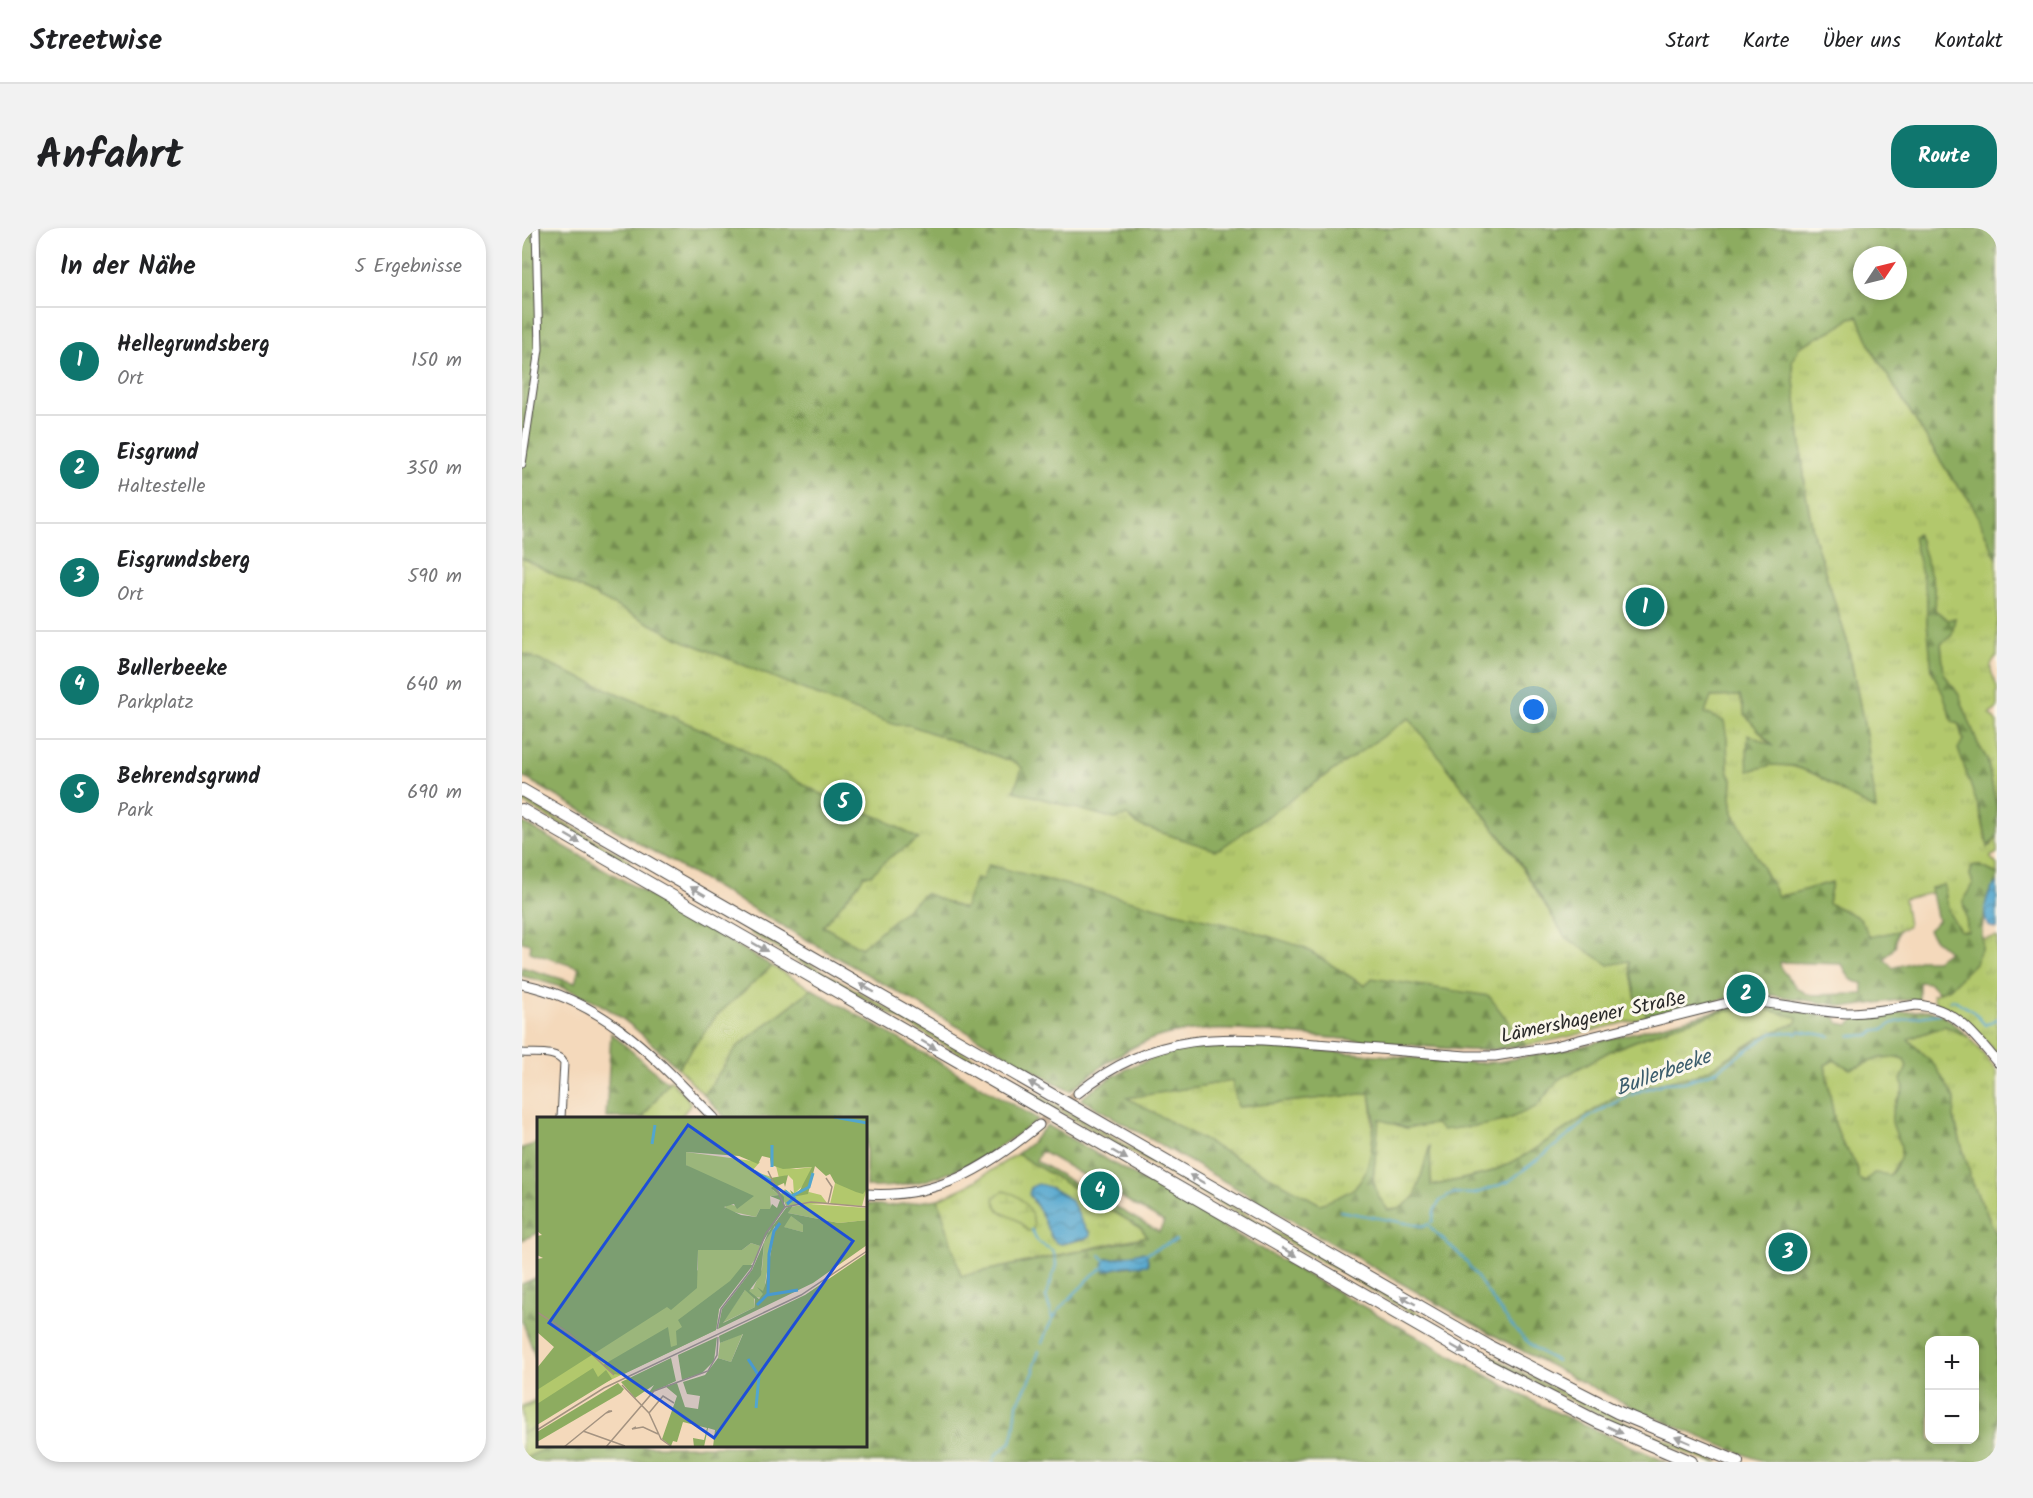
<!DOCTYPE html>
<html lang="de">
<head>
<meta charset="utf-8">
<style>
	body { margin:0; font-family:Kalam,sans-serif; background:#f2f2f2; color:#202124 }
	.controls { position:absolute; right:18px; bottom:18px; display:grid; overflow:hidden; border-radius:12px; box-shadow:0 3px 9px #0003 }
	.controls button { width:54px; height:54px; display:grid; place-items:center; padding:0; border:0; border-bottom:2px solid #e0e0e0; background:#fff; color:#202124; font:30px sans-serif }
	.compass { position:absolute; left:1331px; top:18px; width:54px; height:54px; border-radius:50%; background:#fff; box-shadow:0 3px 9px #0003; rotate:55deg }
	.you { position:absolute; left:1012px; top:482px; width:21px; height:21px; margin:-15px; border:4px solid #fff; border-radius:50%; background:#1a73e8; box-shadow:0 0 0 9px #1a73e833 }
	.badge { display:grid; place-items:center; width:39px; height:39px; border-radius:50%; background:#0f766e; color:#fff; font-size:20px; font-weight:700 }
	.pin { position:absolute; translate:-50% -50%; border:3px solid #fff; box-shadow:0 2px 6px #0006 }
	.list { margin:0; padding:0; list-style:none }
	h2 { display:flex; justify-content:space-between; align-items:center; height:78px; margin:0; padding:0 24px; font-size:26px }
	h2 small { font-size:20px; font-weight:400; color:#757577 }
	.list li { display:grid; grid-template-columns:39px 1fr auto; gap:18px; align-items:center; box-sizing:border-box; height:108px; padding:0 24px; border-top:2px solid #e0e0e0 }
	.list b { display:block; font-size:22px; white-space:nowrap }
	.list p { margin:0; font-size:20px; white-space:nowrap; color:#757577 }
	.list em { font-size:20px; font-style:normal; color:#757577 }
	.map { position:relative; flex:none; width:1475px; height:1234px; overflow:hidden; border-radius:24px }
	header { display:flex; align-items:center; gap:36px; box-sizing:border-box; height:84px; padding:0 30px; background:#fff; border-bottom:2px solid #e0e0e0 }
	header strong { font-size:28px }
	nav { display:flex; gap:33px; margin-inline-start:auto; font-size:21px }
	.intro { display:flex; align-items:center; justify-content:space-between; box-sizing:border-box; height:144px; padding:0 36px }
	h1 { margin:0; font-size:42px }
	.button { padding:15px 27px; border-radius:24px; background:#0f766e; color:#fff; font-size:21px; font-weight:700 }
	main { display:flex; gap:36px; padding:0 36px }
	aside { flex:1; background:#fff; border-radius:24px; box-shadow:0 3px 9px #0003 }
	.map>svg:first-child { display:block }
	.grass { fill:url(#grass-tufts); stroke:#6e7a4c; stroke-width:1.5; fill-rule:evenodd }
	.forest { fill:url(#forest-firs); stroke:#5c6c46; stroke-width:1.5; fill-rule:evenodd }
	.wetland { fill:url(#wetland-marsh); stroke:#6e7a4c; stroke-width:1.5 }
	.pitch { fill:#b2c86c; stroke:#6e7a4c; stroke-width:1.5 }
	.water { fill:url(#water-waves); stroke:#3e687c; stroke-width:1.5 }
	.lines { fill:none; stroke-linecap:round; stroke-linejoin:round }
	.stream { stroke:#52a6ce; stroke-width:2 }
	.secondary-tunnel { stroke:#ccb69e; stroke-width:9; stroke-dasharray:9 4.5; stroke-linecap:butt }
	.street-casing { stroke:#494541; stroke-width:9 }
	.secondary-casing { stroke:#494541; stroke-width:11 }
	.highway-casing { stroke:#494541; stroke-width:14 }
	.street { stroke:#fff; stroke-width:7 }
	.secondary { stroke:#fff; stroke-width:9 }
	.highway { stroke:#fff; stroke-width:12 }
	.oneway { fill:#a0a0a0 }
	.labels { text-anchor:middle; stroke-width:6; stroke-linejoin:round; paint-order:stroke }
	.street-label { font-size:20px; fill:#2b2b2b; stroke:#fbf7ec }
	.water-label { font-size:21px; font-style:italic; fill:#3b5c6c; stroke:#fbf7ec }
	.inset-river { fill:none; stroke:#52a6ce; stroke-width:3 }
	.inset-road { fill:none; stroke:#a49381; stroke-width:1.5 }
	.view { fill:#1d4ed8; fill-opacity:0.15; stroke:#1d4ed8; stroke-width:3 }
	.inset-edge { fill:none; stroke:#2b2b2b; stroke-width:3 }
</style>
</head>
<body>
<header>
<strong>Streetwise</strong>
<nav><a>Start</a><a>Karte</a><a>Über uns</a><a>Kontakt</a></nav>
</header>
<div class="intro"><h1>Anfahrt</h1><a class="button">Route</a></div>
<main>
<aside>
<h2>In der Nähe<small>5 Ergebnisse</small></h2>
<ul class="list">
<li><span class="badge">1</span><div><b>Hellegrundsberg</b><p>Ort</p></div><em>150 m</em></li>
<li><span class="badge">2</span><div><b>Eisgrund</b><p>Haltestelle</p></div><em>350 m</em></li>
<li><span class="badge">3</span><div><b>Eisgrundsberg</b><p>Ort</p></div><em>590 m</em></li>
<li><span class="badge">4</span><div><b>Bullerbeeke</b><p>Parkplatz</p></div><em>640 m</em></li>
<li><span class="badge">5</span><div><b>Behrendsgrund</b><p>Park</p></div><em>690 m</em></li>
</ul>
</aside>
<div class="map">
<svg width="1475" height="1234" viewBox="0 0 1475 1234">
	<defs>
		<pattern id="grass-tufts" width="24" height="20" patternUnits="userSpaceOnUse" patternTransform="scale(1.5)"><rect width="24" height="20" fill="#b2c86c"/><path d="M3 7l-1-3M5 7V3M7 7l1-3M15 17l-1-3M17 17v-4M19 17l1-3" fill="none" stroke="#99ac5e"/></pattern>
		<pattern id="forest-firs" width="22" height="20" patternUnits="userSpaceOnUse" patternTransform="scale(1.5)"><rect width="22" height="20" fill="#8dac60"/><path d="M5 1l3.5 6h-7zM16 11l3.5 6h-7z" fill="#738c4f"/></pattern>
		<pattern id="wetland-marsh" width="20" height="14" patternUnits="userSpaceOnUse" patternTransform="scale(1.5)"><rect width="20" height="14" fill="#b2c86c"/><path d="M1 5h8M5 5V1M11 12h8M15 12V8" fill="none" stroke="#99ac5e"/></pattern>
		<pattern id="water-waves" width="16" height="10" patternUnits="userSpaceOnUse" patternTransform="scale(1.5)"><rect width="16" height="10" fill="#52a6ce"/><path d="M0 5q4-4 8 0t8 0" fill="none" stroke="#4487a7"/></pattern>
	</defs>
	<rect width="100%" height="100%" fill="#fbf7ec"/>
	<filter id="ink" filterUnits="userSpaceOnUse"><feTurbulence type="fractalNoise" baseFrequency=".0167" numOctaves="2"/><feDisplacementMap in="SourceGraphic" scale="12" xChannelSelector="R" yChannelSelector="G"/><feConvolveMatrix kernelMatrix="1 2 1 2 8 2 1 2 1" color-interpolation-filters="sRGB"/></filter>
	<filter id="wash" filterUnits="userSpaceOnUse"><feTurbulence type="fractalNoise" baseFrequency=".008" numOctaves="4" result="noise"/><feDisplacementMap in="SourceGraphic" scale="24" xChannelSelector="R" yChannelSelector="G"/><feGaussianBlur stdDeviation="1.35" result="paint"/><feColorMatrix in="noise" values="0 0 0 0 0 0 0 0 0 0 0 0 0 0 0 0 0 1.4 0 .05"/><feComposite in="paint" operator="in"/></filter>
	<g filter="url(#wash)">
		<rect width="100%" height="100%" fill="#f4d9bb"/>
		<path class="grass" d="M 1336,88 L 1351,124 L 1430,251 L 1448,272 L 1475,331 L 1475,428 C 1463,439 1472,447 1475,460 C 1475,466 1475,474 1475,481 L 1468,486 L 1475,495 L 1475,581 L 1465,531 L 1456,516 L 1437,467 L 1422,446 L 1419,416 L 1433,390 L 1426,392 L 1413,382 L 1412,358 L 1405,364 L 1405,394 L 1408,417 L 1430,492 L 1437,497 L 1466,618 L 1469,618 L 1475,608 L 1475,625 L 1468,629 L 1475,637 L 1475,646 L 1456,637 L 1450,638 L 1448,647 L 1451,655 L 1441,674 L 1447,704 L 1438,704 L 1409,660 L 1410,665 L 1382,671 L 1386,698 L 1376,703 L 1348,710 L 1338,690 L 1306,675 L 1310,654 L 1268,666 L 1256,668 L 1211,585 L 1209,569 L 1210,551 L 1206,542 L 1205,511 L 1183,485 L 1189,469 L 1218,468 L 1223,487 L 1252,520 L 1226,543 C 1234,541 1242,538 1249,537 C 1289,533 1320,567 1353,581 L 1345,511 L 1325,413 L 1292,309 L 1284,266 L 1270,134 L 1276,119 L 1320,97 L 1328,90 Z
			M 0,302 L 786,560 L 887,489 L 993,628 L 1043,709 L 1107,732 L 1114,772 L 1126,788 C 1073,802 1003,823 948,822 C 917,821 885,816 853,813 C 831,811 808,810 785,808 C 742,803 673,796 632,810 C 600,822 574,842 548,863 L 0,548 Z
			M 0,570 L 107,632 L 106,635 L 0,574 Z
			M 229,702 L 989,1139 C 1057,1173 1126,1206 1197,1234 C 1180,1234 1165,1225 1149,1218 C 1093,1195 1038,1167 983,1139 L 228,705 Z
			M 1475,709 L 1475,826 C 1456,803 1443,785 1414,775 L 1411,767 L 1428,760 L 1460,719 L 1460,711 Z
			M 250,738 L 290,761 L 215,819 L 182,867 L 156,840 L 194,788 Z
			M 1222,781 L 1246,782 L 1275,788 L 1275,795 L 1237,810 L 1190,840 L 1172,848 L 1120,859 L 1094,868 L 1005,926 L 987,936 L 963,946 L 909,958 L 908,920 L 893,969 L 877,981 L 866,982 L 856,968 L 851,952 L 857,890 L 884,900 L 1014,879 L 1037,851 L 1088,823 L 1151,798 L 1199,784 Z
			M 1423,798 L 1447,809 L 1475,843 L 1475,1008 L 1447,947 L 1448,946 L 1432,891 L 1433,872 L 1386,811 Z
			M 1374,829 L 1382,831 L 1385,839 L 1382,846 L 1382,859 L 1381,865 L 1374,873 L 1375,909 L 1379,915 L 1379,931 L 1368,947 L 1342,954 L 1336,950 L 1336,942 L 1329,927 L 1321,917 L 1313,896 L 1303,837 L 1312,832 L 1328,841 L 1358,830 Z
			M 148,852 L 163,867 L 169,876 L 158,890 L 120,890 Z
			M 710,853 L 717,879 L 848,865 C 852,889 855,942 832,960 C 824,967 809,972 798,976 L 604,870 Z
			M 495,926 L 619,1000 L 625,1008 L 439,1048 L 416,971 L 445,958 ZM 529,959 L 556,988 L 562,999 L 568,1004 L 563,1011 L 540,1016 L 535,1015 L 517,981 L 511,974 Z
			M 16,1171 L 16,1218 L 28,1218 L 0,1232 L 0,1178 Z"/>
		<path class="forest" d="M 0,0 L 1475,0 L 1475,331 L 1448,272 L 1430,251 L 1351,124 L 1336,88 L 1328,90 L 1320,97 L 1277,119 L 1270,134 L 1284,266 L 1292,309 L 1325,413 L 1345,511 L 1354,582 L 1324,566 L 1295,547 L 1272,538 L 1250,537 L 1226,543 L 1225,528 L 1226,506 L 1251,518 L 1223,487 L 1218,468 L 1189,469 L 1183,485 L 1202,493 L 1205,511 L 1206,542 L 1210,551 L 1209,569 L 1211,585 L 1256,668 L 1268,666 L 1310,654 L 1306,675 L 1338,690 L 1348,709 L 1376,703 L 1373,719 L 1362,731 L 1371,740 L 1397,732 L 1414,732 L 1426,723 L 1415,714 L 1406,702 L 1416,693 L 1409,660 L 1422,657 L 1427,685 L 1438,703 L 1446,703 L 1441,673 L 1451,655 L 1448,647 L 1450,638 L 1456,637 L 1475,646 L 1475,655 L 1466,667 L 1460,701 L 1460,719 L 1453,735 L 1428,760 L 1416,764 L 1408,755 L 1397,754 L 1397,772 L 1376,772 L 1327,779 L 1249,767 L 1221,767 L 1126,788 L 1114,772 L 1107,733 L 1087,737 L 1043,709 L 993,627 L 887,490 L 699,620 L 693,622 L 616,597 L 605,587 L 593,591 L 492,563 L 500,540 L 494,535 L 387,497 L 374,497 L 329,481 L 158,411 L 0,330 ZM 1340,27 L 1376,27 L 1376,63 L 1340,63 ZM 1258,734 L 1320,736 C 1327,748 1326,754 1341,755 L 1341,766 L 1286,767 L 1275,760 L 1259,741 Z
			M 1395,306 L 1398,312 L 1412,358 L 1413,382 L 1426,392 L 1433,390 L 1430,407 L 1419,416 L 1422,446 L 1437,467 L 1456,516 L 1465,531 L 1475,581 L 1475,608 L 1466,619 L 1460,590 L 1436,521 L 1441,512 L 1438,497 L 1430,493 L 1422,468 L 1410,443 L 1405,394 L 1405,368 L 1391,309 Z
			M 0,425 L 207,513 L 297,565 L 361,591 L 397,611 L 368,629 L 349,647 L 342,647 L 338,654 L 301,698 L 339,720 L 403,665 L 442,681 L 454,650 L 460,652 L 466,637 L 723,701 L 781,719 L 843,758 L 850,750 L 967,768 L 1003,816 L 974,821 L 948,822 C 900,818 851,814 802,809 C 751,805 682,794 633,810 C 600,820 574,842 548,863 L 0,548 Z
			M 0,594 L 250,738 L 194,788 L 156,840 C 133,819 110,795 83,779 C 58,764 29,755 0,748 L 0,739 L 53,755 L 57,740 L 8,724 L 9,716 L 0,714 Z
			M 290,761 L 516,891 C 508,899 498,904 490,910 C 445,942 399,961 344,959 L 344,890 L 203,890 L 182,867 L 215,819 Z
			M 1222,778 L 1253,779 L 1314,789 L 1317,795 L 1326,797 L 1338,788 L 1405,782 L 1422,788 L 1447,809 L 1423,798 L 1386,811 L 1414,839 L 1433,872 L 1432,891 L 1448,946 L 1447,948 L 1475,1008 L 1475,1234 L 1243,1234 C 1108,1186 982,1114 858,1043 C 758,985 658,928 559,871 C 591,844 632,825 674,820 C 707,816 742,819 774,821 C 834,825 893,830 952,835 L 975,834 L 1052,820 L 1210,779 ZM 1222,781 L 1246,782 L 1275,789 L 1274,795 L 1237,810 L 1190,840 L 1172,848 L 1120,859 L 1094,868 L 1005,926 L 987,936 L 963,946 L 909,958 L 908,917 L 893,969 L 877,981 L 866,982 L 856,968 L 851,952 L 857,891 L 884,900 L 913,896 L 920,902 L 963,897 L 982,893 L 1014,879 L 1037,851 L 1088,823 L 1151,798 L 1199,784 ZM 1374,829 L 1382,831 L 1385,839 L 1379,852 L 1382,859 C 1379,871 1368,879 1370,894 C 1371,900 1375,907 1377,912 C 1383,926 1376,936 1368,947 L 1352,945 L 1342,954 L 1336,950 L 1336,942 L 1329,927 L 1321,917 L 1313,896 L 1303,837 L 1312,832 L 1328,841 L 1358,830 ZM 710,853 L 716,879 L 848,865 C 849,872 851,880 852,888 C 853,907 848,948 832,960 C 823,967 809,972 798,976 L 605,870 ZM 1408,1112 L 1452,1112 L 1452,1212 L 1408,1212 Z
			M 89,805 L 146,855 L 120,890 L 84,890 Z
			M 525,897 L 783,1046 L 1016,1176 L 1144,1234 L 0,1234 L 0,1232 L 28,1218 L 344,1218 L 344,976 L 366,978 L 416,971 L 439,1048 L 607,1013 L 625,1008 L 619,1000 L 495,926 L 509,915 ZM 519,923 L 642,994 L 637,1004 L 514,933 ZM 624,1025 L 626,1032 L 610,1038 L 588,1041 L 586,1030 L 591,1031 Z
			M 16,915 L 16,1005 L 0,1012 L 0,920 Z
			M 16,1049 L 16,1136 L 0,1092 L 0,1056 Z"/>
		<path class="wetland" d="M 482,963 C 487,965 491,965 495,968 C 505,975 514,990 511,1002 L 506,1003 C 503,1000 501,997 499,995 C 488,985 478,990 472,972 L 474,968 Z"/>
		<path class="pitch" d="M 16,1174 L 16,1199 L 0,1205 L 0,1181 Z"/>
		<path class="water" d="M 1475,655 L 1475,701 L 1466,698 C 1459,685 1464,664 1475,655 Z
			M 516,956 C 528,958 548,968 553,979 C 558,989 559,997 568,1005 L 568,1009 L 540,1016 L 535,1015 L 529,1009 L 517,981 L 507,966 L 509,959 Z
			M 619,1024 L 625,1025 L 626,1037 L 603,1038 L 583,1043 L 581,1036 L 586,1030 L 591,1031 Z"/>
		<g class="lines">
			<path class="stream" d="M 1429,773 L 1431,771 L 1453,785 L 1463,797 L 1475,791
				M 1328,808 L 1348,807 L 1355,802 L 1362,801 L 1371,795 L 1396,789 L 1417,786
				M 818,983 L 900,998 L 906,996 C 917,1011 934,1020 945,1035 C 971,1070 994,1116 1035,1133
				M 909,994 L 911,993 L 912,983 L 918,973 L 932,965 L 952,966 L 986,954 L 1055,901 L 1063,892 L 1079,882 L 1115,864 L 1143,855 L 1162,854 L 1194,843 L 1250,805 L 1272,804 L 1274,806 L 1278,803 L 1308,808
				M 510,1002 L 516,1014 L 530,1022 L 533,1028 L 534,1037 L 524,1069 L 531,1090
				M 623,1026 L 654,1012
				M 578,1027 L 584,1033
				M 520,1115 C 529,1090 537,1080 555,1063 C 566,1053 571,1044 585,1038
				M 471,1234 L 473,1228 L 489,1214 L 492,1203 L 495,1176 L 512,1144 L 512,1137 L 517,1123"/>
		</g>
	</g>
	<g filter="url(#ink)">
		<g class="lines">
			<path class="secondary-tunnel" d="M 517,897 L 556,865"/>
			<defs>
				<path id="street" d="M 0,236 L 17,121 L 14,0
					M 0,825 C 14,826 34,822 42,835 L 39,890"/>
				<path id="secondary" d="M 0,756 C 85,774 134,831 192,890
					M 556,865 C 634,802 701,808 794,816 C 844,820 894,824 944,828 L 973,828 L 1029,819 L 1209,774 C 1250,771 1285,784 1325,785 C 1348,785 1371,780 1394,777 C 1432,779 1453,807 1475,834
					M 344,966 C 415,971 464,940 517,897"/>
				<path id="highway" d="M 0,562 L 966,1118 L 1095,1184 L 1215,1234
					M 0,582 L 963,1136 L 1076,1194 L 1169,1234"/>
			</defs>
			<use href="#street" class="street-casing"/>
			<use href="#secondary" class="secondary-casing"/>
			<use href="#highway" class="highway-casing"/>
			<use href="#street" class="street"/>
			<use href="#secondary" class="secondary"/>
			<use href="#highway" class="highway"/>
		</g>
		<defs><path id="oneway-solid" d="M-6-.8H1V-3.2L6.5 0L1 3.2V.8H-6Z" transform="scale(1.5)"/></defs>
		<g class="oneway">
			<use href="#oneway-solid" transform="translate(51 611) rotate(30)"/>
			<use href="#oneway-solid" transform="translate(176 663) rotate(-150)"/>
			<use href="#oneway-solid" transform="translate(238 719) rotate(30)"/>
			<use href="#oneway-solid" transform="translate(345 760) rotate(-150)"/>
			<use href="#oneway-solid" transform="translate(407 817) rotate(30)"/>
			<use href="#oneway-solid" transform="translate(514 858) rotate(-150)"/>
			<use href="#oneway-solid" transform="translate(598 927) rotate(30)"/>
			<use href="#oneway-solid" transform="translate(675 951) rotate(-150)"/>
			<use href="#oneway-solid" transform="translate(767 1024) rotate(30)"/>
			<use href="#oneway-solid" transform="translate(886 1072) rotate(-150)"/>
			<use href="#oneway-solid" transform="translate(936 1121) rotate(30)"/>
			<use href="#oneway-solid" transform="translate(1093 1202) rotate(25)"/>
			<use href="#oneway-solid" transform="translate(1161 1212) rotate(-157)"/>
		</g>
	</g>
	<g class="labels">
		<g class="street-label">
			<text transform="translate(1071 788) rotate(-12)" y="7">Lämershagener Straße</text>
		</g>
		<g class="water-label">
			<text transform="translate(1141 844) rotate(-20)" y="7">Bullerbeeke</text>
		</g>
	</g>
	<g transform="translate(15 889)">
		<rect width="330" height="330" fill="#f4d9bb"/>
		<path d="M 149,35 L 223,45 L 215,54 L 235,60 L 236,73 L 242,78 L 233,79 L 234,92 L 223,92 L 219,100 L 188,93 L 189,87 L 201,89 L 207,84 L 149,48 ZM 239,49 L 259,52 L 276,50 L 272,63 L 257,77 L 256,63 L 251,58 L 242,61 ZM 298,66 L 330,71 L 325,89 L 293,87 ZM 248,72 L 256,80 L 272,75 L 284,78 L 290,86 L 249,89 L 244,77 ZM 271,87 L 330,91 L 330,103 L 302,106 L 251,96 L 253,90 ZM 253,98 L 266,108 L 266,115 L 246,110 ZM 237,109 L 226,181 L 217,180 L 218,190 L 185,206 L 208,173 L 216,172 L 225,152 L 227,126 ZM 214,126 L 223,129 L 219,141 L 182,192 L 179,213 L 63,268 L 0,307 L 0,259 L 161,153 L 161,133 L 205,133 ZM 206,216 L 194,245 L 181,241 L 183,226 Z" fill="#b2c86c"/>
		<path d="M 0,0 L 330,0 L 330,71 L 326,77 L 319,75 L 298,66 L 293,57 L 289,59 L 278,49 L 271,77 L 256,80 L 253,73 L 258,77 L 263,73 L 275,50 L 246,52 L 234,48 L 233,41 L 225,39 L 221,47 L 202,39 L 149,35 L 149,48 L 217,79 L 200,92 L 197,87 L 187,90 L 204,98 L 219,100 L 223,92 L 233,92 L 235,87 L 240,91 L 243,83 L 233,79 L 242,78 L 234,71 L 238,68 L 234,68 L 234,61 L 251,58 L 248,70 L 247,66 L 238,70 L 247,80 L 247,91 L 223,129 L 214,126 L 205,133 L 161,133 L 160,171 L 134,193 L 130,190 L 0,273 L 0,251 L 17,230 L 0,215 L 0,142 L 6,141 L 0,138 L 0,119 L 5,118 L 0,114 ZM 256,88 L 251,96 L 302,106 L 330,103 L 330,128 L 276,166 L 181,212 L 185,192 L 215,153 L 232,114 L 249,91 ZM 254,99 L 266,108 L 266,115 L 247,110 ZM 238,109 L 229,165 L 226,174 L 220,170 L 226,177 L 222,182 L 212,174 L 224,158 L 227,126 ZM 208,173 L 218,182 L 218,190 L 186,206 ZM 330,136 L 330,330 L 176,330 L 178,313 L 171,311 L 167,330 L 157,330 L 156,321 L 167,323 L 170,311 L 146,305 L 140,325 L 136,324 L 134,329 L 125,322 L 140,279 L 128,269 L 140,266 L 148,290 L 161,292 L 163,279 L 150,277 L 146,265 L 168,258 L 181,241 L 194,245 L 206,217 L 183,226 L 182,219 L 268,178 ZM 206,148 L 216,148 L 182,192 L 179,213 L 85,258 L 76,257 L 66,248 L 131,210 L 134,230 L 140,228 L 139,214 L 145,210 L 141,203 L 193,164 ZM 180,220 L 177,244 L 165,256 L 145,263 L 141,238 ZM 134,241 L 139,264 L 111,277 L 117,268 L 98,281 L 84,265 ZM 56,251 L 61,260 L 69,253 L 75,262 L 0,308 L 0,287 ZM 81,266 L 87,272 L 84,276 L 0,325 L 0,315 Z" fill="#8dac60" fill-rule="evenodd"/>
		<path class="inset-river" d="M 297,0 L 330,6M 115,27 L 118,8M 235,28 L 235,50M 217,54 L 234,64M 248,74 L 257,81 L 250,87M 255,79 L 272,70 L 276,56M 231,177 L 232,137 L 237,114 L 243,106M 220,188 L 230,178 L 261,173M 211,242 L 222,259 L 219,291"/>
		<path class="inset-road" d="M 231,54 L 248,90M 289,61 L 295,70 L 291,87M 0,195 L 32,216 L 77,258M 180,212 L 184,192 L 214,153 L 229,116 L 248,90 L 274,85 L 330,90M 85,268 L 112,296 L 124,322 L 135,330M 112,296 L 126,279 L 137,286M 99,310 L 95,312 L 106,310 L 121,317M 0,313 L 67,271 L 264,178 L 330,134M 46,314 L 88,329M 27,330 L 64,300 L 69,296 L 72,294 L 75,294 L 69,296M 69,330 L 117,274 L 171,254 L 180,238 L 181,220"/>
		<path class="view" d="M 151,8 L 316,124 L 177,321 L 12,206 Z"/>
		<rect width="330" height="330" class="inset-edge"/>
	</g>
</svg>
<div class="controls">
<button>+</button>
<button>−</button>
</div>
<svg class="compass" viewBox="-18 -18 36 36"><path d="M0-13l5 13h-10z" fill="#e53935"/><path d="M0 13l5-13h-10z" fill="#757577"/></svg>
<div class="you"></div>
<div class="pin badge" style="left:1123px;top:379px">1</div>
<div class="pin badge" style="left:1224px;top:766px">2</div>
<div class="pin badge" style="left:1266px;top:1024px">3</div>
<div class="pin badge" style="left:578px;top:963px">4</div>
<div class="pin badge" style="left:321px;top:574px">5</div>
</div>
</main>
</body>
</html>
